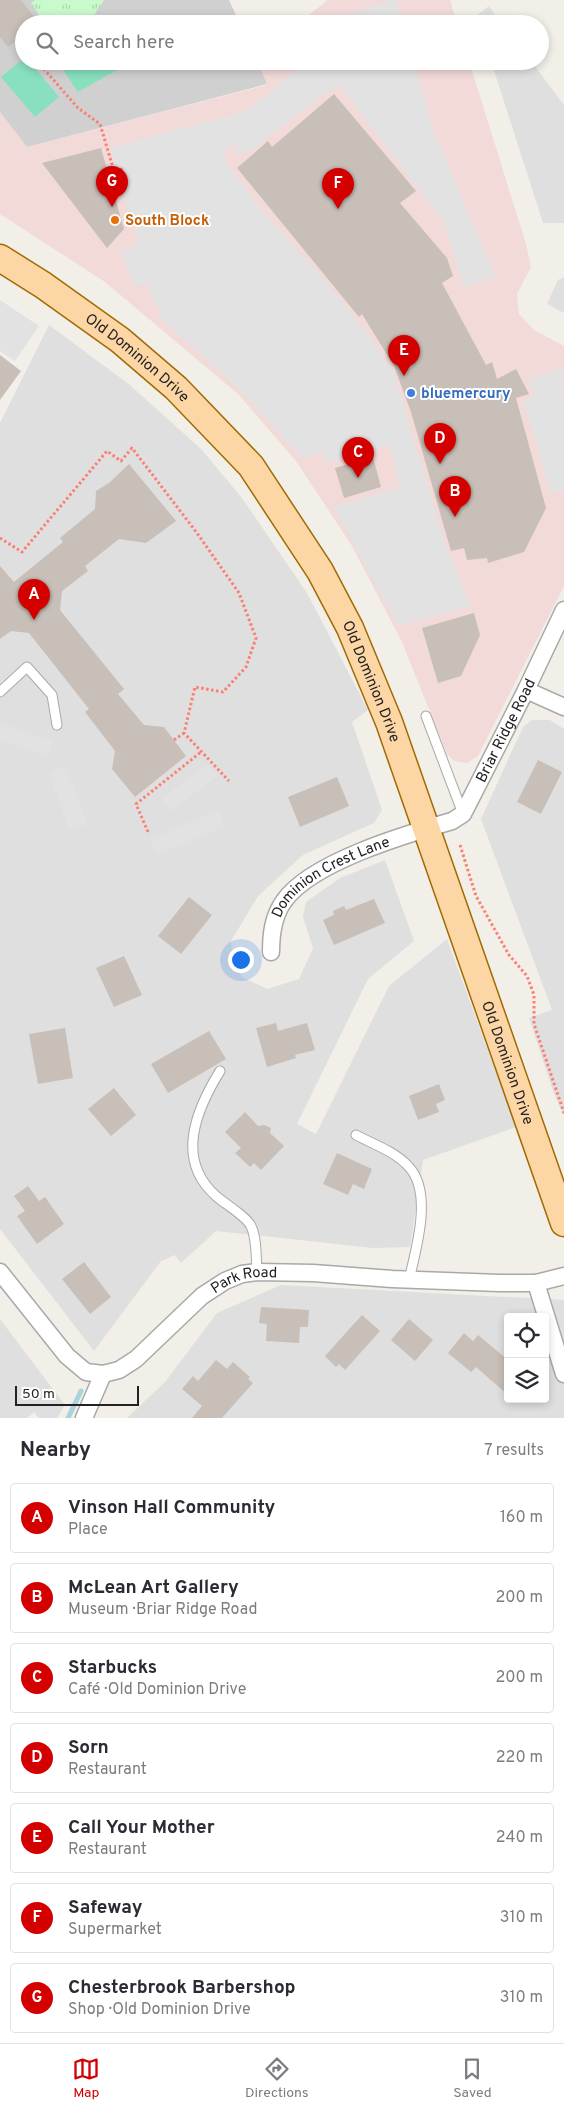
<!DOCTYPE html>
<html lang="en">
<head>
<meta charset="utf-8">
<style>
	body { margin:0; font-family:Overpass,sans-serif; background:#f2f2f3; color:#2b2b33 }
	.controls { position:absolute; right:15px; bottom:15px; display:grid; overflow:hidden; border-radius:5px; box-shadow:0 2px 8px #0003 }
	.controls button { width:45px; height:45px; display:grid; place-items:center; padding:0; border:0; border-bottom:1px solid #e1e1e2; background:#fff; color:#2b2b33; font:25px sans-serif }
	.scale { position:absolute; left:15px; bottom:12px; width:124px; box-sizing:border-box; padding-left:5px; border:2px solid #222; border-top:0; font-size:14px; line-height:18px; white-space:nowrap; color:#222; -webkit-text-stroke:4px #fff; paint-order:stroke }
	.you { position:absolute; left:240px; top:959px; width:18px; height:18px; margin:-12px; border:4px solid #fff; border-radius:50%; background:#1a73e8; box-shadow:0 0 0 8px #1a73e833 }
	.badge { display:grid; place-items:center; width:32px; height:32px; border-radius:50%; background:#d40000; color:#fff; font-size:16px; font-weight:700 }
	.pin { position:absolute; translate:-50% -41px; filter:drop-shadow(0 1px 2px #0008) }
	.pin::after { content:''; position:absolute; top:26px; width:18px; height:15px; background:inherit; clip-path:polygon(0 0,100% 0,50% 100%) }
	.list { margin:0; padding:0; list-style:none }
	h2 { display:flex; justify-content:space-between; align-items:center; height:65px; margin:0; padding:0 20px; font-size:21px }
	h2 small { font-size:16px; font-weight:400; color:#7c7c81 }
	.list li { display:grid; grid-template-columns:32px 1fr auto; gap:15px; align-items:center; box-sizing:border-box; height:70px; margin:0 10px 10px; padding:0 10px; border:1px solid #e1e1e2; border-radius:5px }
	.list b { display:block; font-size:19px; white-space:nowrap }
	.list p { margin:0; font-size:16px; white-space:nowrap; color:#7c7c81 }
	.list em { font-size:16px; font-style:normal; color:#7c7c81 }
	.icon { flex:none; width:28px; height:28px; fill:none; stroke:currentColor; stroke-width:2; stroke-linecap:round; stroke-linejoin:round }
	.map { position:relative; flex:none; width:564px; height:1418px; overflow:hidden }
	.search { position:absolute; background:#fff; box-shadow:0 2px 8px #0003; left:15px; right:15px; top:15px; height:55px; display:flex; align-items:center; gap:12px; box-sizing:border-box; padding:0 18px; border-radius:28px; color:#7c7c81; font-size:19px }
	.sheet { height:625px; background:#fff }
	nav { display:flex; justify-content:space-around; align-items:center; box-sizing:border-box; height:70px; border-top:1px solid #e1e1e2; background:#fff; font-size:14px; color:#7c7c81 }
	nav a { display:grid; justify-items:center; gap:2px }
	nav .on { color:#d40000 }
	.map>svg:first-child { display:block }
	.residential { fill:#e0dfdf; fill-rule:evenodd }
	.commercial { fill:#f2dad9 }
	.religious { fill:#d0d0d0 }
	.park { fill:url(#park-tufts) }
	.pitch { fill:#88e0be }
	.parking { fill:#e2e2e2 }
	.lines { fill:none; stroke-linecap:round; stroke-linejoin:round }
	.stream { stroke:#aad3df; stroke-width:5 }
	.building { fill:#c7bfb8 }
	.service-casing { stroke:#a9a9a9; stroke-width:11 }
	.minor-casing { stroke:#a9a9a9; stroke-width:19 }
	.primary-casing { stroke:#a06b00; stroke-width:29 }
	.path { stroke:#fa8072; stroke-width:3; stroke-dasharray:2.5 2.5; stroke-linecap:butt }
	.service { stroke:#fff; stroke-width:9 }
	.minor { stroke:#fff; stroke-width:16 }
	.primary { stroke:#fcd6a4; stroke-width:26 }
	.food-dot { fill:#e8710a; stroke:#fff; stroke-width:2 }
	.shop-dot { fill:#3f7fe0; stroke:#fff; stroke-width:2 }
	.labels { text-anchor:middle; stroke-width:4; stroke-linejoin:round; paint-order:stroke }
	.food-label { font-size:15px; font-weight:bold; fill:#c56008; stroke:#fff; text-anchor:start }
	.street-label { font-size:15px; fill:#222; stroke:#fff }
	.shop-label { font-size:15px; font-weight:bold; fill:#366cbe; stroke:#fff; text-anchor:start }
</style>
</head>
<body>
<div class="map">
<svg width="564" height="1418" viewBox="0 0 564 1418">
	<defs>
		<pattern id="park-tufts" width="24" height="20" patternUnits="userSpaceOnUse" patternTransform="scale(1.25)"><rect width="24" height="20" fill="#c8facc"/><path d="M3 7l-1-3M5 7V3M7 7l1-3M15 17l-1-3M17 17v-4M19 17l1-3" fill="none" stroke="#acd6af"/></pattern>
	</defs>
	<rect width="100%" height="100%" fill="#f2efe9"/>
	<path class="residential" d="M 489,6 L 502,24 L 479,24 L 477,15 Z
		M 491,61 L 531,61 L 564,105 L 564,223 L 543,223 Z
		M 564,277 L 564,313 L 547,304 L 558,280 Z
		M 49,325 L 130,385 L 201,449 L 242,498 L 307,593 L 368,710 L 352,722 L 382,810 L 374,823 L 303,855 L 258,896 L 231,941 L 233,962 L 242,977 L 267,989 L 299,979 L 313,948 L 303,917 L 306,902 L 340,878 L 385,860 L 414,941 L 368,979 L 297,1124 L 316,1134 L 389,986 L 447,939 L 516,1127 L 423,1160 L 410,1247 L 373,1248 L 216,1231 L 181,1263 L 175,1255 L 161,1261 L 94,1351 L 0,1229 L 0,423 Z
		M 532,720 L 550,720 L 564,729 L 564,1116 L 554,1094 L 529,1018 L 552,1010 L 481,819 L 523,727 Z
		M 281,1285 L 564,1300 L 564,1418 L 127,1418 L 165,1382 L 217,1313 ZM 508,1317 L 545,1317 L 545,1399 L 508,1399 Z
		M 0,1319 L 65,1405 L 57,1418 L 39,1418 L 34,1412 L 27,1418 L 0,1418 Z"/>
	<path class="commercial" d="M 328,0 L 450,0 L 457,24 L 297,24 Z
		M 257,61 L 469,61 L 526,244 L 531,267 L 517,294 L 519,314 L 534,330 L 564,346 L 564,586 L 478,756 L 467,763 L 454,761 L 447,754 L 402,642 L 352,546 L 296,461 L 238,394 L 105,282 L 0,214 L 0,112 L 27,147 L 267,85 Z"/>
	<path class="religious" d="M 0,0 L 229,0 L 240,24 L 24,24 L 24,61 L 257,61 L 267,84 L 27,147 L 0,112 Z"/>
	<path class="park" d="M 35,0 L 104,0 L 88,24 L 45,24 L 31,3 Z"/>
	<path class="pitch" d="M 24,58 L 24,61 L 29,61 L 59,97 L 35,117 L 1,77 Z
		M 57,61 L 133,61 L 78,92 Z"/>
	<path class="parking" d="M 392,0 L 396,0 L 403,24 L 336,24 L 349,14 Z
		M 307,61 L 414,61 L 433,130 L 496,278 L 463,287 L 445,224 L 340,86 L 327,92 L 250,151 L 237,155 L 235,145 L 230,146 L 225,152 L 225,162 L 265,214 L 321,276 L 368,334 L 393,371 L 447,550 L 471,606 L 398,626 L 333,506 L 400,488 L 390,445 L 326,463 L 322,452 L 302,458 L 237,387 L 164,322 L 146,283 L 134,286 L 121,251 L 139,245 L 110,148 L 247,111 Z
		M 0,300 L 39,326 L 15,361 L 0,351 Z
		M 563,368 L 564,490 L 551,494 L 523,400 L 534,396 L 529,379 Z
		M 0,723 L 53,741 L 47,756 L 0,740 Z
		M 207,764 L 217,776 L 171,811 L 162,799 Z
		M 66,766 L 87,824 L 69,830 L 49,772 Z
		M 219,810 L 225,826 L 157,855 L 150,839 Z"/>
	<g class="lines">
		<path class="stream" d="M 68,1418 L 81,1391"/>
	</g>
	<path class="building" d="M 0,0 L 21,0 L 40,24 L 24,24 L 24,35 L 8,47 L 0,37 Z
		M 334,94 L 416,191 L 400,203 L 447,258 L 453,276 L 442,283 L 486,365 L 492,362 L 497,379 L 516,369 L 529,394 L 516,398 L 546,508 L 524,552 L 488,563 L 487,558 L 467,560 L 464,548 L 451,551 L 411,412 L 394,366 L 362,314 L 359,317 L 237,168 L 268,141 L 272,147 Z
		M 101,148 L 124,229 L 107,248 L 42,163 Z
		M 0,355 L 21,371 L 0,400 Z
		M 373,457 L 381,487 L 344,498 L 335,468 Z
		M 129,464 L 176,521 L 146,543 L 119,539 L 85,566 L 88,571 L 62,591 L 60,610 L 124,689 L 118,694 L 144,725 L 164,727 L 186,756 L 135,797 L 112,769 L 115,751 L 85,712 L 89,709 L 29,633 L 11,631 L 0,639 L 0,566 L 14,582 L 63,542 L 60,538 L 95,509 L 96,491 L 109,483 Z
		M 474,613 L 480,635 L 461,676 L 438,683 L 422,628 Z
		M 538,760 L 562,772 L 541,814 L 517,802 Z
		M 337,777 L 349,806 L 300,827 L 288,797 Z
		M 189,897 L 212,915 L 181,954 L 158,936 Z
		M 374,899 L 385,923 L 334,945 L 323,920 L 334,915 L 333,911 L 344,906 L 346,910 Z
		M 124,956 L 142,995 L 114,1007 L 96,968 Z
		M 276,1023 L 278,1031 L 307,1023 L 315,1050 L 295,1055 L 296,1058 L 267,1067 L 256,1028 Z
		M 65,1028 L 73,1078 L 38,1084 L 29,1034 Z
		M 209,1031 L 226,1059 L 168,1093 L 151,1064 Z
		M 439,1084 L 445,1100 L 436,1104 L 439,1112 L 418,1120 L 409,1096 Z
		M 114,1088 L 136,1115 L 111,1136 L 88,1109 Z
		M 245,1112 L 258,1126 L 264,1125 L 271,1128 L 270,1133 L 284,1146 L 261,1170 L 254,1163 L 250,1167 L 235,1153 L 241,1148 L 225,1132 Z
		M 337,1153 L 372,1169 L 364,1189 L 353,1184 L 348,1195 L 323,1184 Z
		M 28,1186 L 39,1201 L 45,1197 L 64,1224 L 37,1244 L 17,1216 L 25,1211 L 14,1196 Z
		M 84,1262 L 111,1297 L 90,1314 L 62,1279 Z
		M 261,1307 L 309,1310 L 308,1327 L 300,1327 L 299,1343 L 266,1341 L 267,1324 L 259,1323 Z
		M 362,1315 L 380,1331 L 345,1370 L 339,1364 L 336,1367 L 325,1356 Z
		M 409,1319 L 433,1340 L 415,1361 L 391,1340 Z
		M 464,1333 L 473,1341 L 478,1335 L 508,1360 L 508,1395 L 476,1367 L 471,1372 L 448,1353 Z
		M 216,1360 L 227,1369 L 233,1362 L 250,1377 L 248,1379 L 253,1383 L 222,1418 L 192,1418 L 202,1406 L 182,1389 L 193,1376 L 198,1381 Z"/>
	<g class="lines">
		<defs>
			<path id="service" d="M 0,692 L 27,667 L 52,695 L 57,725
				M 426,716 L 463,814
				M 220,1071 C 196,1110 175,1160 216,1196 C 225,1204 246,1216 251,1226 C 257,1239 256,1257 257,1272
				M 356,1135 C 373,1144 396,1152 409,1167 C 433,1193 416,1249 409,1280"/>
			<g id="minor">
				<path d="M 526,690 L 564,707"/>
				<path id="s1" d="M 271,952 C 271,934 273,916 284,901 C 311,862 407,834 452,821 L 463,814 L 526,690 L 564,610"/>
				<path id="s2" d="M 0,1272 L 67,1356 L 86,1372 L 103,1374 L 119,1370 L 136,1359 L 202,1296 L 225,1281 L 242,1274 L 257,1272 L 313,1273 L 392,1279 L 499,1283 L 536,1283 L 564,1276"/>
				<path d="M 536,1283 L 564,1374"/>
				<path d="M 84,1418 L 103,1374"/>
			</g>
			<g id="primary">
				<path id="s3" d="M 0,258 L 43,285 L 120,340 L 176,388 L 251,466 L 320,571 L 350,628 L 389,722 L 564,1223"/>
			</g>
		</defs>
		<use href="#service" class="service-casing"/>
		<use href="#minor" class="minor-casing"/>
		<use href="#primary" class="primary-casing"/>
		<path class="path" d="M 21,42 L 24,46
			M 37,61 L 78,108 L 100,124 L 114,171 L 123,169
			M 0,538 L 22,552 L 107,451 L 121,461 L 132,448 L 197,533 L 239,593 L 256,638 L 246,667 L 223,692 L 195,687 L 184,733 L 229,781
			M 174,740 L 184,733
			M 148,832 L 136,804 L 201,752
			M 460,845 L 476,896 L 509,955 L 527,976 L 534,995 L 534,1024 L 564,1113"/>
		<use href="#service" class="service"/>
		<use href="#minor" class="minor"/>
		<use href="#primary" class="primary"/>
	</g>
	<circle class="food-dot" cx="115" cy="220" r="5"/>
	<circle class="shop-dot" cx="411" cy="393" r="5"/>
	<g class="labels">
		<g class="food-label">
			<text x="125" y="225">South Block</text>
		</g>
		<g class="street-label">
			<text dy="5" stroke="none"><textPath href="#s3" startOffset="170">Old Dominion Drive</textPath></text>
			<text dy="5" stroke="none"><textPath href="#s3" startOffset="575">Old Dominion Drive</textPath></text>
			<text dy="5" stroke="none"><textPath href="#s1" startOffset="349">Briar Ridge Road</textPath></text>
			<text dy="5" stroke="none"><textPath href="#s1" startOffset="106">Dominion Crest Lane</textPath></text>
			<text dy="5" stroke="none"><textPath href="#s3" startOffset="980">Old Dominion Drive</textPath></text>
			<text dy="5" stroke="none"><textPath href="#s2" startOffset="324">Park Road</textPath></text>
		</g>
		<g class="shop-label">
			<text x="421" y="398">bluemercury</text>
		</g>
	</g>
</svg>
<div class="controls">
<button><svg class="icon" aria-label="locate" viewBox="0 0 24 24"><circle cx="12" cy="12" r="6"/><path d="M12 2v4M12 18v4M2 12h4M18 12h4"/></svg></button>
<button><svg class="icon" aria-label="layers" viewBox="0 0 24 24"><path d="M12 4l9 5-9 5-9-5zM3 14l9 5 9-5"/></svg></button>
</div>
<div class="scale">50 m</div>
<div class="you"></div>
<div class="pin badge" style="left:34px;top:620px">A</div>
<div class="pin badge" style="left:455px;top:517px">B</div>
<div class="pin badge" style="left:358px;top:478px">C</div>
<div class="pin badge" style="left:440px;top:464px">D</div>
<div class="pin badge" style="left:404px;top:376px">E</div>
<div class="pin badge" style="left:338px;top:209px">F</div>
<div class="pin badge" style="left:112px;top:207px">G</div>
<div class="search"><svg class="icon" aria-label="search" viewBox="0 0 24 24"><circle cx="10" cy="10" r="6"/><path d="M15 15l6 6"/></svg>Search here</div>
</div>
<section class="sheet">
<h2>Nearby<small>7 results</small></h2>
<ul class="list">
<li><span class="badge">A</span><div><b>Vinson Hall Community</b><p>Place</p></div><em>160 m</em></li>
<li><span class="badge">B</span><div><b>McLean Art Gallery</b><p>Museum · Briar Ridge Road</p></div><em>200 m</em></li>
<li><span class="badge">C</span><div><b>Starbucks</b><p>Café · Old Dominion Drive</p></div><em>200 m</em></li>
<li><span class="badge">D</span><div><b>Sorn</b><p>Restaurant</p></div><em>220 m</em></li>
<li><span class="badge">E</span><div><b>Call Your Mother</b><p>Restaurant</p></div><em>240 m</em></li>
<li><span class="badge">F</span><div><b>Safeway</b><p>Supermarket</p></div><em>310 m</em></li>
<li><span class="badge">G</span><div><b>Chesterbrook Barbershop</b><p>Shop · Old Dominion Drive</p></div><em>310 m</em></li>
</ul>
</section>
<nav>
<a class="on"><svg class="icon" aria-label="map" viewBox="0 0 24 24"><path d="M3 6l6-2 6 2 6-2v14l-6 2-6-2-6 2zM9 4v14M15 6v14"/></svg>Map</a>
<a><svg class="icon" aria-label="directions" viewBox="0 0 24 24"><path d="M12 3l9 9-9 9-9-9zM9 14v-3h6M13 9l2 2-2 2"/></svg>Directions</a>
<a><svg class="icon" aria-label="saved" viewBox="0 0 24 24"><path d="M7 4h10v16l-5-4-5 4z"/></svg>Saved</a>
</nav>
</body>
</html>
